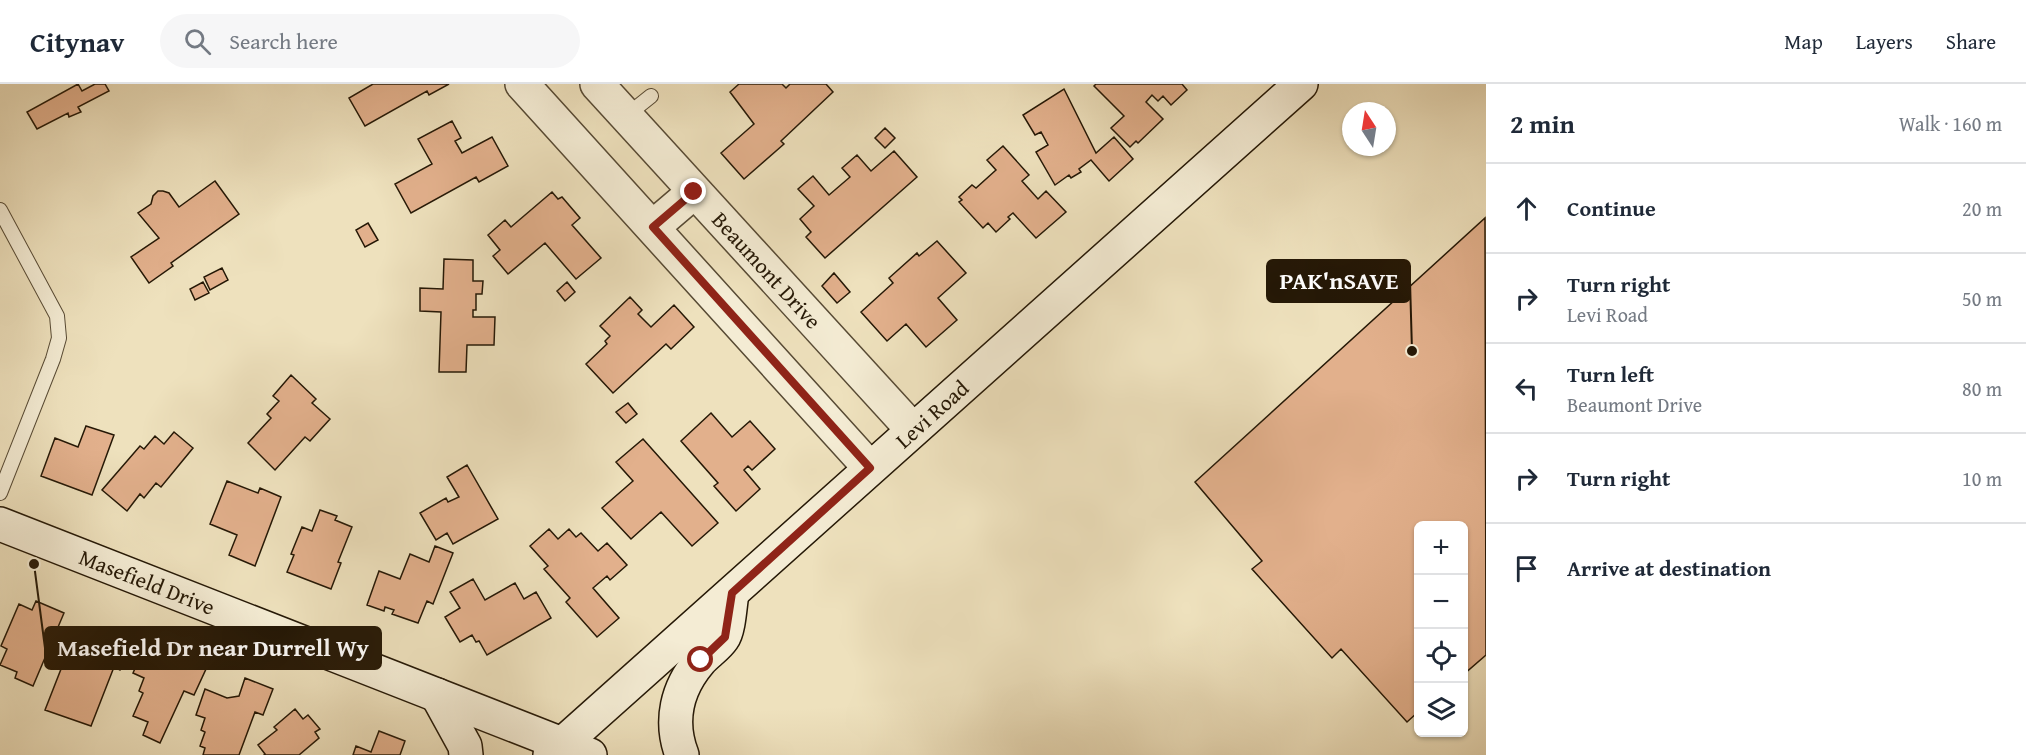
<!DOCTYPE html>
<html lang="en">
<head>
<meta charset="utf-8">
<style>
	body { margin:0; font-family:"Gentium Book Plus",serif; background:#f6f6f7; color:#1f2937 }
	.controls { position:absolute; right:18px; bottom:18px; display:grid; overflow:hidden; border-radius:9px; box-shadow:0 2px 4px #0004 }
	.controls button { width:54px; height:54px; display:grid; place-items:center; padding:0; border:0; border-bottom:2px solid #e0e1e3; background:#fff; color:#1f2937; font:30px sans-serif }
	.compass { position:absolute; left:1342px; top:18px; width:54px; height:54px; border-radius:50%; background:#fff; box-shadow:0 2px 4px #0004; rotate:348deg }
	.stop { position:absolute; width:18px; height:18px; margin:-14px; border:4px solid #8f2418; border-radius:50%; background:#fff }
	.stop.end { background:#8f2418; border-color:#fff; box-shadow:0 2px 6px #0008 }
	.list { margin:0; padding:0; list-style:none }
	h2 { display:flex; justify-content:space-between; align-items:center; height:78px; margin:0; padding:0 24px; font-size:26px }
	h2 small { font-size:20px; font-weight:400; color:#747a83 }
	.list li { display:grid; grid-template-columns:39px 1fr auto; gap:18px; align-items:center; box-sizing:border-box; height:90px; padding:0 24px; border-top:2px solid #e0e1e3 }
	.list b { display:block; font-size:22px; white-space:nowrap }
	.list p { margin:0; font-size:20px; white-space:nowrap; color:#747a83 }
	.list em { font-size:20px; font-style:normal; color:#747a83 }
	.icon { flex:none; width:33px; height:33px; fill:none; stroke:currentColor; stroke-width:2; stroke-linecap:round; stroke-linejoin:round }
	.map { position:relative; flex:none; width:1486px; height:671px; overflow:hidden }
	header { display:flex; align-items:center; gap:36px; box-sizing:border-box; height:84px; padding:0 30px; background:#fff; border-bottom:2px solid #e0e1e3 }
	header strong { font-size:28px }
	nav { display:flex; gap:33px; margin-inline-start:auto; font-size:21px }
	.search { width:420px; height:54px; background:#f6f6f7; display:flex; align-items:center; gap:15px; box-sizing:border-box; padding:0 21px; border-radius:33px; color:#747a83; font-size:22px }
	main { display:flex }
	aside { flex:1; background:#fff }
	.map>svg:first-child { display:block }
	.building { fill:#e2b08c; stroke:#251806; stroke-width:1.5 }
	.lines { fill:none; stroke-linecap:round; stroke-linejoin:round }
	.service-casing { stroke:#574a34; stroke-width:16 }
	.tertiary-casing { stroke:#574a34; stroke-width:36 }
	.secondary-casing { stroke:#251806; stroke-width:36 }
	.service { stroke:#f4ecd4; stroke-width:14 }
	.tertiary { stroke:#f4ecd4; stroke-width:33 }
	.secondary { stroke:#f4ecd4; stroke-width:33 }
	.route { stroke:#8f2418; stroke-width:8 }
	.labels { text-anchor:middle; stroke-width:4.5; stroke-linejoin:round; paint-order:stroke }
	.street-label { font-size:22px; fill:#251806; stroke:#f4ecd4 }
	.leader { fill:none; stroke:#251806; stroke-width:2 }
	.callout-dot { fill:#251806; stroke:#f4ecd4; stroke-width:2 }
	.callout { fill:#251806; stroke:#251806; stroke-width:2 }
	.callout-label { font-size:24px; text-anchor:middle; font-weight:bold; fill:#fff }
</style>
</head>
<body>
<header>
<strong>Citynav</strong>
<div class="search"><svg class="icon" aria-label="search" viewBox="0 0 24 24"><circle cx="10" cy="10" r="6"/><path d="M15 15l6 6"/></svg>Search here</div>
<nav><a>Map</a><a>Layers</a><a>Share</a></nav>
</header>
<main>
<div class="map">
<svg width="1486" height="671" viewBox="0 0 1486 671">
	<rect width="100%" height="100%" fill="#eee1bd"/>
	<filter id="stains"><feTurbulence type="fractalNoise" baseFrequency=".00333" numOctaves="4"/><feColorMatrix values="0 0 0 0 .2 0 0 0 0 .09 0 0 0 0 .02 0 0 0 .5 -.17"/></filter>
	<radialGradient id="worn" r=".72"><stop offset=".6" stop-color="#630" stop-opacity="0"/><stop offset="1" stop-color="#630" stop-opacity=".3"/></radialGradient>
	<path class="building" d="M 78,0 L 82,7 L 95,0 L 105,0 L 109,7 L 78,23 L 81,28 L 69,33 L 68,29 L 37,45 L 27,28 Z
		M 373,0 L 449,0 L 429,11 L 427,7 L 365,42 L 349,14 Z
		M 739,0 L 782,0 L 786,4 L 790,0 L 826,0 L 833,8 L 781,57 L 784,60 L 744,95 L 721,69 L 754,40 L 730,8 Z
		M 1096,0 L 1182,0 L 1187,6 L 1171,21 L 1163,12 L 1158,17 L 1152,11 L 1146,18 L 1163,35 L 1138,59 L 1136,57 L 1130,63 L 1111,44 L 1124,32 L 1094,2 Z
		M 1064,5 L 1096,69 L 1114,53 L 1133,75 L 1109,97 L 1091,76 L 1079,85 L 1081,88 L 1071,94 L 1069,91 L 1055,101 L 1036,68 L 1048,61 L 1041,48 L 1035,51 L 1023,31 Z
		M 452,37 L 461,54 L 455,57 L 462,69 L 492,53 L 508,82 L 479,98 L 476,93 L 411,129 L 395,100 L 432,80 L 418,55 Z
		M 885,44 L 895,54 L 885,64 L 875,54 Z
		M 1003,62 L 1029,91 L 1022,97 L 1038,115 L 1046,107 L 1066,128 L 1036,154 L 1013,129 L 1008,133 L 1010,135 L 996,148 L 988,139 L 983,144 L 959,118 L 962,116 L 959,113 L 972,101 L 976,104 L 996,86 L 987,76 Z
		M 894,67 L 917,93 L 825,174 L 806,153 L 811,148 L 800,135 L 814,122 L 798,105 L 813,92 L 829,111 L 850,93 L 842,84 L 857,71 L 871,87 Z
		M 215,97 L 239,130 L 171,179 L 173,182 L 149,199 L 131,173 L 159,154 L 138,129 L 151,120 L 153,112 L 158,107 L 163,107 L 169,109 L 179,123 Z
		M 552,108 L 558,115 L 562,113 L 580,134 L 572,141 L 601,174 L 576,195 L 545,159 L 508,190 L 493,172 L 500,166 L 488,151 L 505,136 L 511,143 Z
		M 1485,134 L 1486,571 L 1464,590 L 1464,442 L 1418,442 L 1418,628 L 1407,638 L 1341,565 L 1332,574 L 1252,485 L 1262,477 L 1195,398 Z
		M 368,139 L 378,156 L 365,163 L 356,146 Z
		M 937,157 L 966,189 L 938,214 L 957,236 L 926,263 L 906,240 L 887,257 L 861,228 L 893,199 L 889,194 L 917,169 L 919,172 Z
		M 444,175 L 473,176 L 473,197 L 483,197 L 482,210 L 476,210 L 476,226 L 473,226 L 473,233 L 495,233 L 494,261 L 467,261 L 466,288 L 439,288 L 441,228 L 420,227 L 420,204 L 443,205 Z
		M 222,184 L 228,196 L 210,206 L 204,193 Z
		M 834,189 L 850,208 L 837,219 L 822,202 Z
		M 203,198 L 209,209 L 195,216 L 190,205 Z
		M 567,198 L 575,208 L 565,217 L 557,207 Z
		M 630,213 L 642,226 L 638,230 L 651,243 L 674,221 L 694,243 L 671,265 L 666,260 L 613,309 L 586,280 L 607,260 L 605,257 L 610,252 L 600,242 Z
		M 291,291 L 316,315 L 312,319 L 330,335 L 310,357 L 305,353 L 275,386 L 248,359 L 271,334 L 267,330 L 279,317 L 273,312 Z
		M 628,319 L 637,330 L 626,339 L 616,328 Z
		M 711,329 L 732,353 L 750,337 L 775,365 L 752,386 L 748,382 L 744,386 L 760,405 L 736,427 L 714,402 L 718,399 L 681,357 Z
		M 86,342 L 114,351 L 92,411 L 41,392 L 55,354 L 78,363 Z
		M 174,348 L 193,364 L 161,403 L 156,399 L 144,414 L 140,410 L 127,427 L 102,406 L 140,362 L 144,365 L 155,352 L 164,360 Z
		M 643,355 L 718,439 L 692,462 L 661,428 L 631,455 L 602,424 L 633,397 L 616,378 Z
		M 467,381 L 498,435 L 453,460 L 447,449 L 436,456 L 420,429 L 446,414 L 448,418 L 459,413 L 447,393 Z
		M 227,397 L 258,409 L 260,404 L 281,413 L 255,482 L 229,471 L 237,451 L 210,440 Z
		M 320,426 L 337,432 L 335,436 L 352,443 L 338,478 L 341,479 L 331,505 L 287,488 L 294,471 L 291,470 L 302,443 L 312,447 Z
		M 549,445 L 558,455 L 569,445 L 576,453 L 581,449 L 598,467 L 607,459 L 627,481 L 610,496 L 607,492 L 593,504 L 619,534 L 597,553 L 566,518 L 570,514 L 544,485 L 548,482 L 530,462 Z
		M 435,462 L 453,469 L 433,520 L 427,517 L 418,539 L 392,530 L 394,526 L 385,523 L 384,527 L 367,521 L 379,487 L 400,495 L 410,470 L 429,478 Z
		M 473,495 L 485,516 L 515,499 L 524,515 L 536,508 L 551,534 L 487,571 L 479,557 L 476,558 L 472,551 L 460,558 L 445,533 L 460,524 L 450,508 Z
		M 36,517 L 64,529 L 33,602 L 15,594 L 17,588 L 0,581 L 7,565 L 1,562 L 19,520 L 32,526 Z
		M 103,548 L 131,558 L 120,586 L 114,583 L 91,642 L 45,626 L 61,585 L 57,583 L 67,557 L 95,568 Z
		M 143,566 L 172,579 L 175,571 L 206,585 L 194,611 L 184,607 L 160,659 L 143,651 L 148,638 L 133,632 L 143,609 L 139,607 L 144,594 L 133,589 Z
		M 245,594 L 273,605 L 263,631 L 255,628 L 239,671 L 203,671 L 205,664 L 200,662 L 205,648 L 201,646 L 205,634 L 196,631 L 205,605 L 227,614 L 239,612 Z
		M 295,625 L 303,635 L 308,631 L 320,645 L 315,648 L 319,654 L 299,671 L 264,671 L 265,670 L 258,661 L 277,646 L 274,643 Z
		M 379,647 L 405,657 L 400,671 L 353,671 L 356,662 L 371,668 Z"/>
	<g class="lines">
		<defs>
			<path id="service" d="M 626,32 L 651,12
				M 0,126 L 57,232 L 59,254 L 53,275 L 0,409"/>
			<g id="tertiary">
				<path d="M 522,0 L 870,384"/>
				<path id="s1" d="M 597,0 L 913,346"/>
				<path d="M 653,143 L 694,108"/>
			</g>
			<g id="secondary">
				<path id="s2" d="M 0,440 L 590,671"/>
				<path d="M 437,611 L 465,662 L 466,671"/>
				<path id="s3" d="M 550,671 L 1301,0"/>
				<path d="M 682,671 C 669,637 677,604 700,577 C 707,569 717,563 723,554 C 729,546 730,520 732,509"/>
			</g>
		</defs>
		<use href="#service" class="service-casing"/>
		<use href="#tertiary" class="tertiary-casing"/>
		<use href="#secondary" class="secondary-casing"/>
		<use href="#service" class="service"/>
		<use href="#tertiary" class="tertiary"/>
		<use href="#secondary" class="secondary"/>
	</g>
	<g class="lines">
		<path class="route" d="M 694,108 L 653,143 L 870,384 L 732,509 L 725,553 L 701,576"/>
	</g>
	<g class="labels">
		<g class="street-label">
			<text dy="8" stroke="none"><textPath href="#s1" startOffset="252">Beaumont Drive</textPath></text>
			<text dy="8" stroke="none"><textPath href="#s3" startOffset="512">Levi Road</textPath></text>
			<text dy="8" stroke="none"><textPath href="#s2" startOffset="158">Masefield Drive</textPath></text>
		</g>
	</g>
	<path class="leader" d="M1412 267L1410 197M34 480L45 564"/>
	<g class="callout-dot">
		<circle cx="1412" cy="267" r="6"/>
		<circle cx="34" cy="480" r="6"/>
	</g>
	<g class="callout">
		<rect x="1267" y="176" width="143" height="42" rx="6"/>
		<rect x="45" y="543" width="336" height="42" rx="6"/>
	</g>
	<g class="callout-label">
		<text x="1339" y="205">PAK'nSAVE</text>
		<text x="213" y="572">Masefield Dr near Durrell Wy</text>
	</g>
	<rect width="100%" height="100%" filter="url(#stains)"/>
	<rect width="100%" height="100%" fill="url(#worn)"/>
</svg>
<div class="controls">
<button>+</button>
<button>−</button>
<button><svg class="icon" aria-label="locate" viewBox="0 0 24 24"><circle cx="12" cy="12" r="6"/><path d="M12 2v4M12 18v4M2 12h4M18 12h4"/></svg></button>
<button><svg class="icon" aria-label="layers" viewBox="0 0 24 24"><path d="M12 4l9 5-9 5-9-5zM3 14l9 5 9-5"/></svg></button>
</div>
<svg class="compass" viewBox="-18 -18 36 36"><path d="M0-13l5 13h-10z" fill="#e53935"/><path d="M0 13l5-13h-10z" fill="#747a83"/></svg>
<div class="stop" style="left:701px;top:576px"></div>
<div class="stop end" style="left:694px;top:108px"></div>
</div>
<aside>
<h2>2 min<small>Walk · 160 m</small></h2>
<ul class="list">
<li><svg class="icon" aria-label="ahead" viewBox="0 0 24 24"><path d="M12 20V5M6 11l6-6 6 6"/></svg><div><b>Continue</b></div><em>20 m</em></li>
<li><svg class="icon" aria-label="right" viewBox="0 0 24 24"><path d="M7 20v-9h11M14 6l5 5-5 5"/></svg><div><b>Turn right</b><p>Levi Road</p></div><em>50 m</em></li>
<li><svg class="icon" aria-label="left" viewBox="0 0 24 24"><path d="M17 20v-9H6M10 6l-5 5 5 5"/></svg><div><b>Turn left</b><p>Beaumont Drive</p></div><em>80 m</em></li>
<li><svg class="icon" aria-label="right" viewBox="0 0 24 24"><path d="M7 20v-9h11M14 6l5 5-5 5"/></svg><div><b>Turn right</b></div><em>10 m</em></li>
<li><svg class="icon" aria-label="arrive" viewBox="0 0 24 24"><path d="M6 21V4h12l-3 4 3 4H6"/></svg><div><b>Arrive at destination</b></div></li>
</ul>
</aside>
</main>
</body>
</html>
